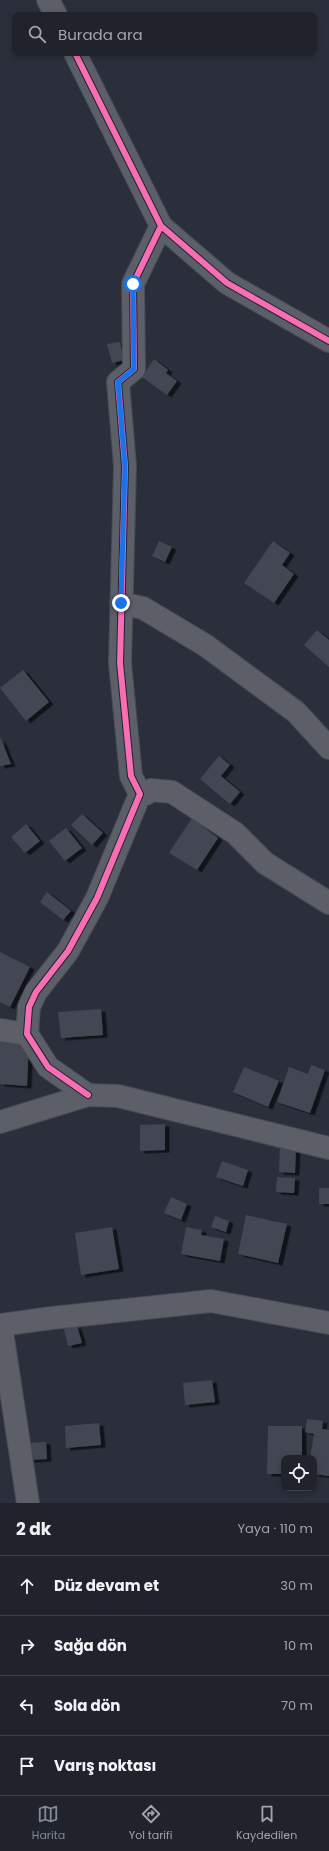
<!DOCTYPE html>
<html lang="tr">
<head>
<meta charset="utf-8">
<style>
	body { margin:0; font-family:Poppins,sans-serif; background:#2d2f38; color:#f1f3f6 }
	.controls { position:absolute; right:12px; bottom:12px; display:grid; overflow:hidden; border-radius:8px; box-shadow:0 2px 6px #0003 }
	.controls button { width:36px; height:36px; display:grid; place-items:center; padding:0; border:0; border-bottom:1px solid #3d4048; background:#20232c; color:#f1f3f6; font:20px sans-serif }
	.stop { position:absolute; width:12px; height:12px; margin:-9px; border:3px solid #1a73e8; border-radius:50%; background:#fff }
	.stop.end { background:#1a73e8; border-color:#fff; box-shadow:0 1px 4px #0008 }
	.list { margin:0; padding:0; list-style:none }
	h2 { display:flex; justify-content:space-between; align-items:center; height:52px; margin:0; padding:0 16px; font-size:17px }
	h2 small { font-size:13px; font-weight:400; color:#a2a4a9 }
	.list li { display:grid; grid-template-columns:26px 1fr auto; gap:12px; align-items:center; box-sizing:border-box; height:60px; padding:0 16px; border-top:1px solid #3d4048 }
	.list b { display:block; font-size:15px; white-space:nowrap }
	.list em { font-size:13px; font-style:normal; color:#a2a4a9 }
	.icon { flex:none; width:22px; height:22px; fill:none; stroke:currentColor; stroke-width:2; stroke-linecap:round; stroke-linejoin:round }
	.map { position:relative; flex:none; width:329px; height:1503px; overflow:hidden }
	.search { position:absolute; background:#20232c; box-shadow:0 2px 6px #0003; left:12px; right:12px; top:12px; height:44px; display:flex; align-items:center; gap:10px; box-sizing:border-box; padding:0 14px; border-radius:8px; color:#a2a4a9; font-size:15px }
	.sheet { height:292px; background:#20232c }
	nav { display:flex; justify-content:space-around; align-items:center; box-sizing:border-box; height:56px; border-top:1px solid #3d4048; background:#20232c; font-size:11px; color:#a2a4a9 }
	nav a { display:grid; justify-items:center; gap:2px }
	nav .on { color:#848999 }
	.map>svg:first-child { display:block }
	.building { fill:#434752; filter:url(#shadow) }
	.lines { fill:none; stroke-linecap:round; stroke-linejoin:round }
	.minor-casing { stroke:#474b54; stroke-width:24 }
	.tertiary-casing { stroke:#474b54; stroke-width:24 }
	.minor { stroke:#5c5e68; stroke-width:22 }
	.tertiary { stroke:#5c5e68; stroke-width:22 }
	.cycleway-casing { stroke:#1e2436; stroke-width:8 }
	.cycleway { stroke:#f96db3; stroke-width:6 }
	.route { stroke:#1a73e8; stroke-width:5 }
</style>
</head>
<body>
<div class="map">
<svg width="329" height="1503" viewBox="0 0 329 1503">
	<defs>
		<filter id="shadow"><feDropShadow dx="4.5" dy="2.5" stdDeviation="0" flood-color="#0009"/></filter>
	</defs>
	<rect width="100%" height="100%" fill="#2a2f3b"/>
	<path class="building" d="M 120,342 L 124,360 L 112,363 L 107,344 Z
		M 154,359 L 168,370 L 166,373 L 177,381 L 167,395 L 142,377 Z
		M 159,541 L 172,547 L 165,562 L 152,556 Z
		M 273,541 L 290,553 L 282,565 L 294,574 L 274,603 L 244,583 Z
		M 317,630 L 329,640 L 329,667 L 304,645 Z
		M 23,670 L 49,702 L 26,721 L 0,688 Z
		M 0,737 L 11,764 L 0,766 Z
		M 219,756 L 230,765 L 221,776 L 240,792 L 230,804 L 200,779 Z
		M 82,814 L 103,833 L 92,845 L 71,825 Z
		M 192,818 L 218,838 L 197,870 L 169,853 Z
		M 26,824 L 40,841 L 25,853 L 11,837 Z
		M 66,828 L 82,848 L 65,861 L 49,841 Z
		M 47,892 L 71,911 L 63,920 L 40,902 Z
		M 0,952 L 30,967 L 10,1007 L 0,1002 Z
		M 101,1009 L 103,1035 L 61,1038 L 58,1012 Z
		M 0,1040 L 29,1042 L 27,1086 L 0,1084 Z
		M 311,1065 L 325,1070 L 310,1113 L 277,1102 L 289,1067 L 308,1074 Z
		M 244,1067 L 279,1081 L 268,1107 L 233,1092 Z
		M 165,1124 L 165,1150 L 140,1151 L 140,1125 Z
		M 280,1146 L 296,1147 L 295,1173 L 279,1172 Z
		M 222,1161 L 248,1170 L 243,1186 L 216,1177 Z
		M 277,1177 L 295,1178 L 294,1193 L 276,1192 Z
		M 319,1188 L 329,1188 L 329,1204 L 319,1204 Z
		M 171,1197 L 187,1204 L 181,1220 L 164,1213 Z
		M 246,1215 L 287,1224 L 278,1263 L 238,1254 Z
		M 215,1216 L 229,1221 L 226,1232 L 211,1227 Z
		M 112,1227 L 119,1269 L 81,1275 L 75,1233 Z
		M 186,1227 L 202,1230 L 201,1235 L 224,1239 L 220,1261 L 181,1254 Z
		M 77,1326 L 82,1343 L 68,1346 L 64,1329 Z
		M 212,1380 L 215,1402 L 185,1405 L 183,1383 Z
		M 307,1419 L 323,1421 L 322,1429 L 329,1430 L 329,1476 L 314,1474 L 314,1458 L 310,1458 L 314,1434 L 305,1432 Z
		M 99,1423 L 101,1445 L 66,1448 L 65,1426 Z
		M 268,1426 L 302,1426 L 302,1458 L 284,1458 L 284,1474 L 267,1474 Z
		M 46,1442 L 47,1459 L 30,1460 L 28,1443 Z"/>
	<g class="lines">
		<defs>
			<path id="minor" d="M 48,0 L 56,15
				M 75,53 L 161,226 L 227,283 L 329,341
				M 121,603 L 143,608 L 205,645 L 296,712 L 329,748
				M 140,794 L 146,794 L 151,790 L 172,792 L 235,833 L 265,863 L 329,903
				M 0,1030 L 27,1034
				M 88,1095 L 48,1067 L 27,1034 L 29,1007 L 36,992 L 68,951 L 97,898 L 140,794 L 131,776 L 120,663 L 125,466 L 118,382 L 134,369 L 133,284 L 161,226
				M 0,1325 L 52,1318 L 211,1301 L 329,1323
				M 1,1325 L 28,1503"/>
			<path id="tertiary" d="M 0,1122 L 88,1095 L 118,1096 L 329,1148"/>
		</defs>
		<use href="#minor" class="minor-casing"/>
		<use href="#tertiary" class="tertiary-casing"/>
		<use href="#minor" class="minor"/>
		<use href="#tertiary" class="tertiary"/>
		<defs>
			<path id="cycleway" d="M 75,53 L 161,226 L 227,283 L 329,341
				M 88,1095 L 48,1067 L 27,1034 L 29,1007 L 36,992 L 68,951 L 97,898 L 140,794 L 131,776 L 120,663 L 125,466 L 118,382 L 134,369 L 133,284 L 161,226"/>
		</defs>
		<use href="#cycleway" class="cycleway-casing"/>
		<use href="#cycleway" class="cycleway"/>
	</g>
	<g class="lines">
		<path class="route" d="M 121,603 L 125,466 L 118,382 L 134,369 L 133,284"/>
	</g>
</svg>
<div class="controls">
<button><svg class="icon" aria-label="locate" viewBox="0 0 24 24"><circle cx="12" cy="12" r="6"/><path d="M12 2v4M12 18v4M2 12h4M18 12h4"/></svg></button>
</div>
<div class="stop" style="left:133px;top:284px"></div>
<div class="stop end" style="left:121px;top:603px"></div>
<div class="search"><svg class="icon" aria-label="search" viewBox="0 0 24 24"><circle cx="10" cy="10" r="6"/><path d="M15 15l6 6"/></svg>Burada ara</div>
</div>
<section class="sheet">
<h2>2 dk<small>Yaya · 110 m</small></h2>
<ul class="list">
<li><svg class="icon" aria-label="ahead" viewBox="0 0 24 24"><path d="M12 20V5M6 11l6-6 6 6"/></svg><div><b>Düz devam et</b></div><em>30 m</em></li>
<li><svg class="icon" aria-label="right" viewBox="0 0 24 24"><path d="M7 20v-9h11M14 6l5 5-5 5"/></svg><div><b>Sağa dön</b></div><em>10 m</em></li>
<li><svg class="icon" aria-label="left" viewBox="0 0 24 24"><path d="M17 20v-9H6M10 6l-5 5 5 5"/></svg><div><b>Sola dön</b></div><em>70 m</em></li>
<li><svg class="icon" aria-label="arrive" viewBox="0 0 24 24"><path d="M6 21V4h12l-3 4 3 4H6"/></svg><div><b>Varış noktası</b></div></li>
</ul>
</section>
<nav>
<a class="on"><svg class="icon" aria-label="map" viewBox="0 0 24 24"><path d="M3 6l6-2 6 2 6-2v14l-6 2-6-2-6 2zM9 4v14M15 6v14"/></svg>Harita</a>
<a><svg class="icon" aria-label="directions" viewBox="0 0 24 24"><path d="M12 3l9 9-9 9-9-9zM9 14v-3h6M13 9l2 2-2 2"/></svg>Yol tarifi</a>
<a><svg class="icon" aria-label="saved" viewBox="0 0 24 24"><path d="M7 4h10v16l-5-4-5 4z"/></svg>Kaydedilen</a>
</nav>
</body>
</html>
